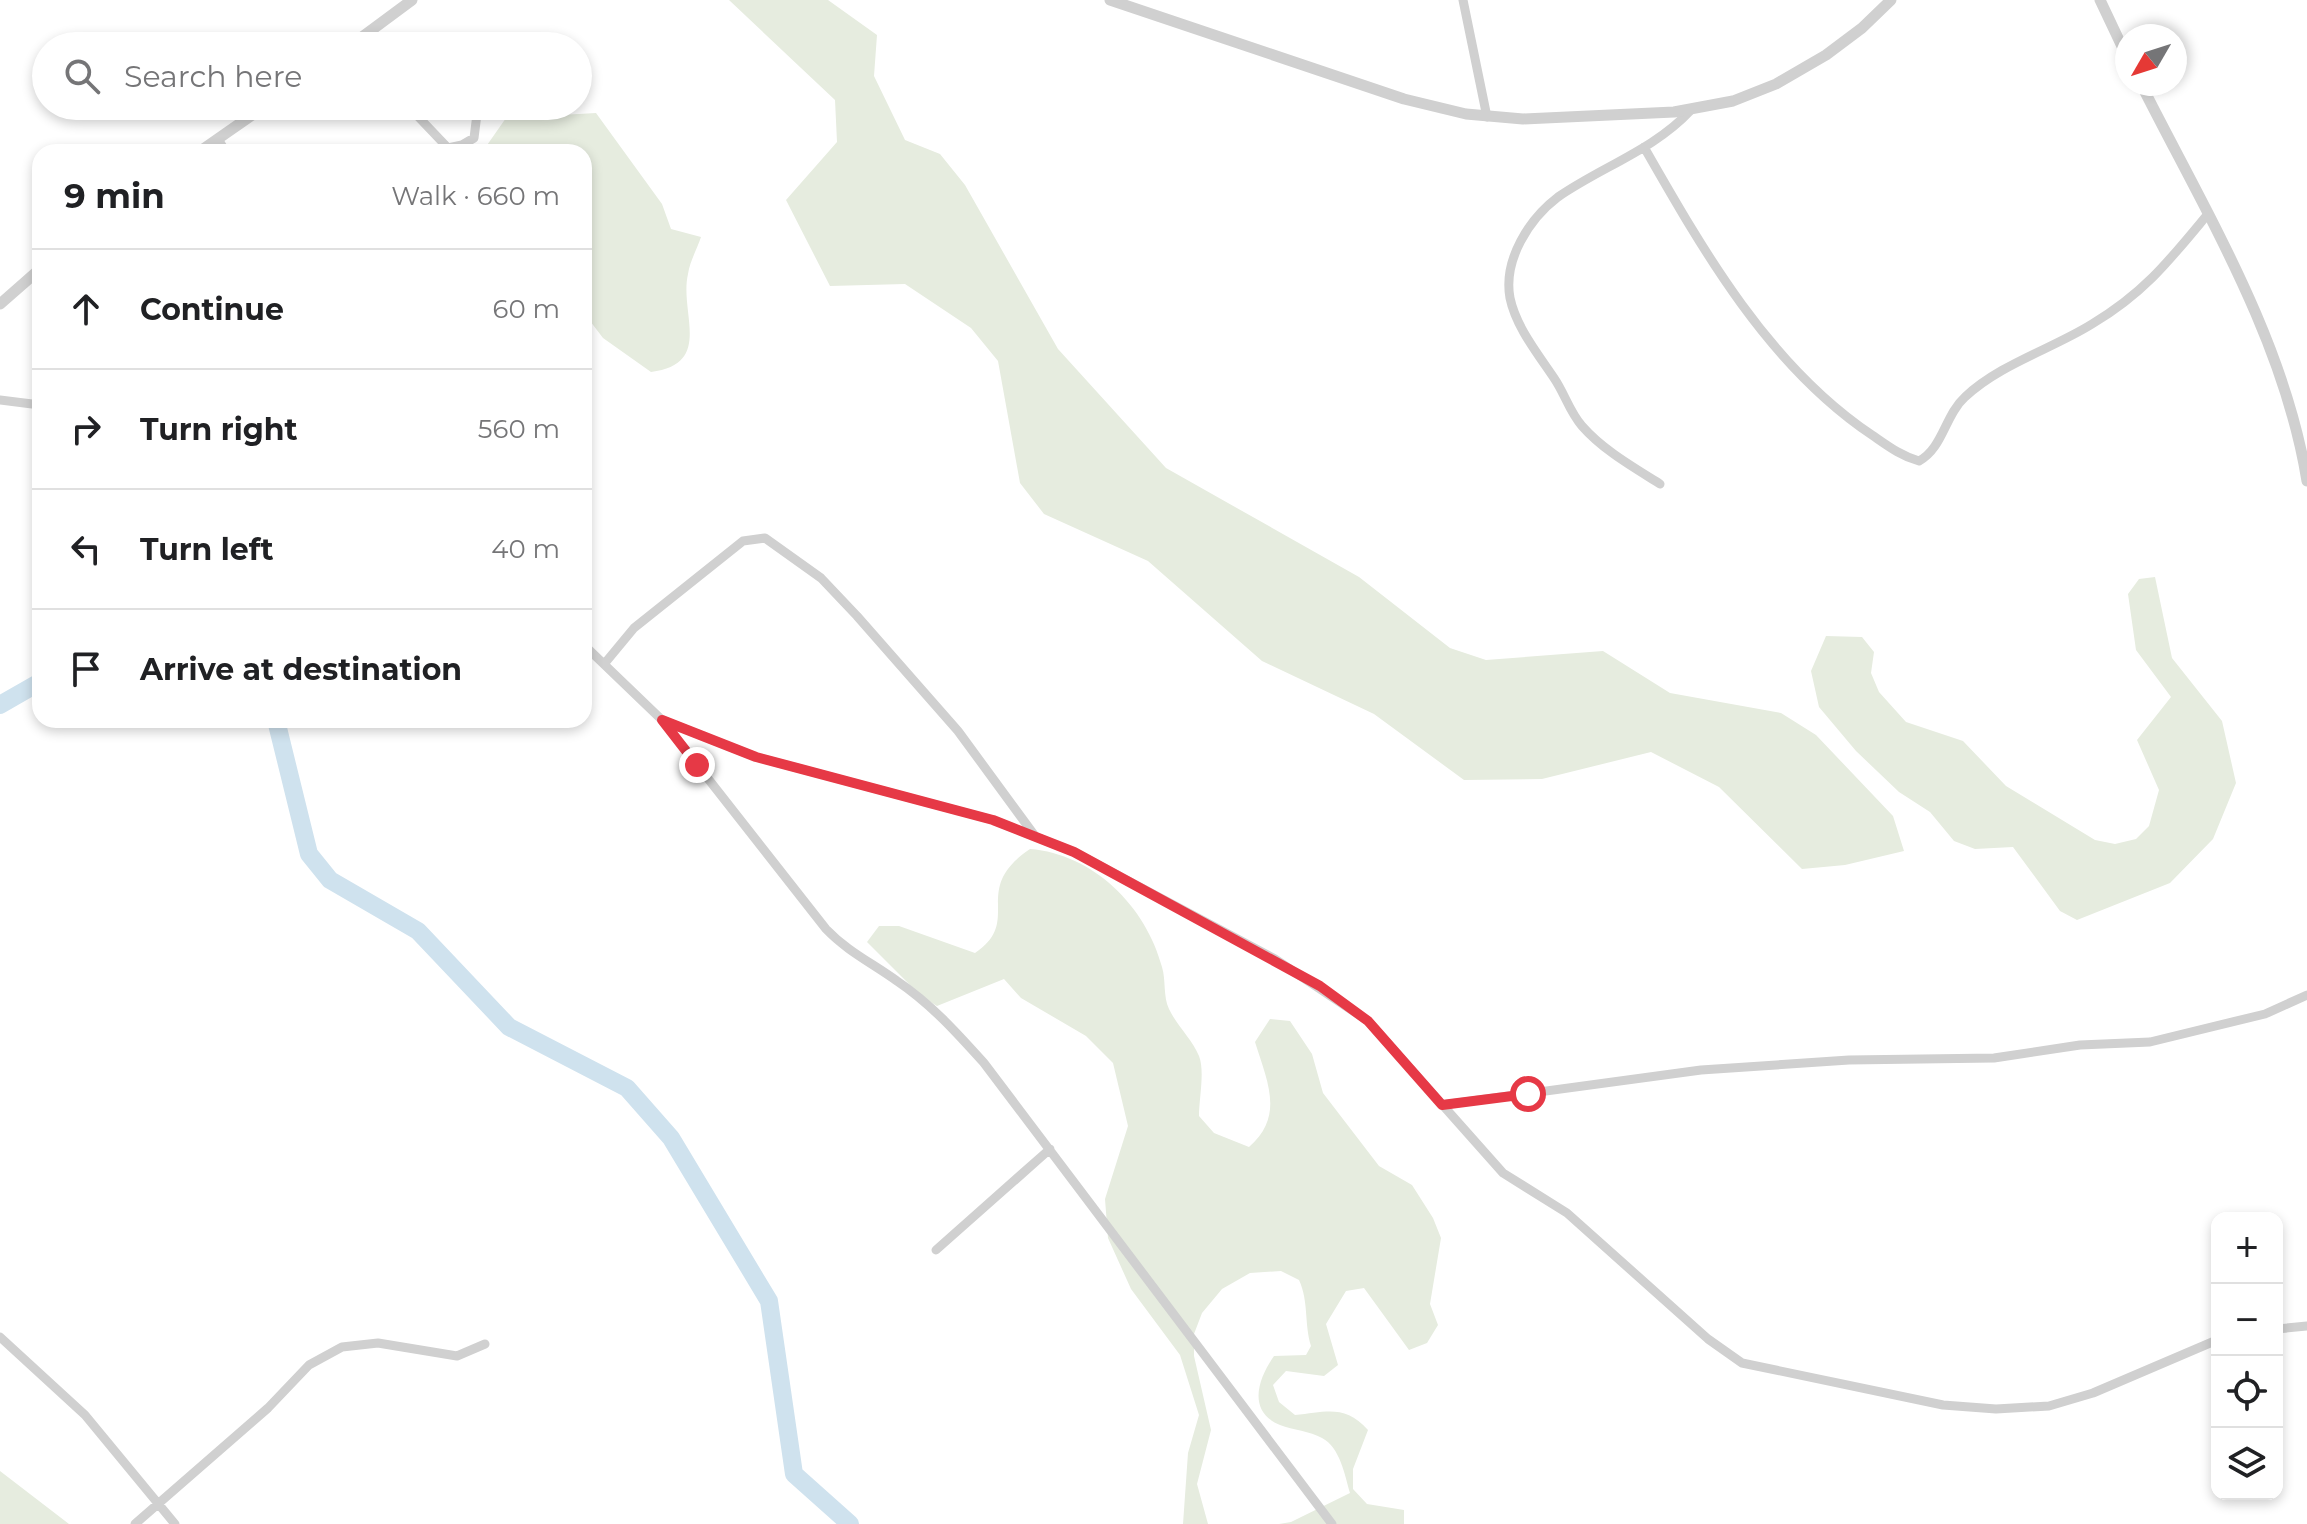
<!DOCTYPE html>
<html lang="en">
<head>
<meta charset="utf-8">
<style>
	body { margin:0; font-family:Montserrat,sans-serif; background:#f6f6f6; color:#202124 }
	.controls { position:absolute; right:24px; bottom:24px; display:grid; overflow:hidden; border-radius:16px; box-shadow:0 4px 12px #0003 }
	.controls button { width:72px; height:72px; display:grid; place-items:center; padding:0; border:0; border-bottom:2px solid #e0e0e0; background:#fff; color:#202124; font:40px sans-serif }
	.compass { position:absolute; left:2115px; top:24px; width:72px; height:72px; border-radius:50%; background:#fff; box-shadow:0 4px 12px #0003; rotate:231deg }
	.stop { position:absolute; width:24px; height:24px; margin:-18px; border:6px solid #e63946; border-radius:50%; background:#fff }
	.stop.end { background:#e63946; border-color:#fff; box-shadow:0 2px 8px #0008 }
	.list { margin:0; padding:0; list-style:none }
	h2 { display:flex; justify-content:space-between; align-items:center; height:104px; margin:0; padding:0 32px; font-size:34px }
	h2 small { font-size:26px; font-weight:400; color:#757577 }
	.list li { display:grid; grid-template-columns:52px 1fr auto; gap:24px; align-items:center; box-sizing:border-box; height:120px; padding:0 32px; border-top:2px solid #e0e0e0 }
	.list b { display:block; font-size:30px; white-space:nowrap }
	.list em { font-size:26px; font-style:normal; color:#757577 }
	.icon { flex:none; width:44px; height:44px; fill:none; stroke:currentColor; stroke-width:2; stroke-linecap:round; stroke-linejoin:round }
	.map { position:relative; flex:none; width:2307px; height:1524px; overflow:hidden }
	.search { position:absolute; background:#fff; box-shadow:0 4px 12px #0003; left:32px; top:32px; width:560px; height:88px; display:flex; align-items:center; gap:20px; box-sizing:border-box; padding:0 28px; border-radius:44px; color:#757577; font-size:30px }
	.panel { position:absolute; background:#fff; box-shadow:0 4px 12px #0003; left:32px; top:144px; width:560px; height:584px; border-radius:24px }
	.map>svg:first-child { display:block }
	.green { fill:#e6ecdf }
	.lines { fill:none; stroke-linecap:round; stroke-linejoin:round }
	.river { stroke:#cfe2ee; stroke-width:18 }
	.minor { stroke:#d0d0d0; stroke-width:9 }
	.tertiary { stroke:#d0d0d0; stroke-width:11 }
	.route { stroke:#e63946; stroke-width:10 }
</style>
</head>
<body>
<div class="map">
<svg width="2307" height="1524" viewBox="0 0 2307 1524">
	<rect width="100%" height="100%" fill="#fff"/>
	<path class="green" d="M 729,0 L 828,0 L 877,35 L 874,76 L 905,140 L 940,154 L 965,185 L 1058,349 L 1166,468 L 1359,577 L 1450,648 L 1486,660 L 1603,651 L 1670,693 L 1781,713 L 1816,735 L 1893,816 L 1904,851 L 1845,865 L 1802,869 L 1719,787 L 1651,752 L 1542,779 L 1464,780 L 1374,714 L 1262,661 L 1148,561 L 1044,514 L 1020,483 L 998,361 L 971,328 L 905,284 L 830,286 L 786,200 L 837,142 L 835,100 Z
		M 596,113 L 662,204 L 671,229 L 701,237 C 697,249 690,261 688,274 C 679,313 714,364 651,372 L 603,338 L 584,313 L 584,152 L 487,152 L 485,148 L 506,118 Z
		M 2155,577 L 2172,658 L 2222,721 L 2236,783 L 2213,839 L 2170,883 L 2077,920 L 2060,911 L 2013,847 L 1975,849 L 1954,841 L 1930,812 L 1899,792 L 1856,751 L 1819,707 L 1811,671 L 1826,636 L 1862,637 L 1874,652 L 1871,673 L 1879,692 L 1906,722 L 1963,741 L 2006,786 L 2095,840 L 2115,844 L 2136,839 L 2149,826 L 2159,790 L 2137,740 L 2171,697 L 2136,650 L 2128,594 L 2139,579 Z
		M 1030,849 C 1093,854 1146,906 1162,967 C 1166,980 1163,997 1169,1009 C 1177,1026 1192,1039 1199,1056 C 1205,1071 1199,1099 1199,1116 L 1214,1133 L 1249,1147 C 1285,1116 1267,1081 1255,1042 L 1270,1019 L 1290,1021 L 1312,1054 L 1323,1093 L 1379,1166 L 1412,1185 L 1433,1218 L 1441,1238 L 1430,1304 L 1438,1325 L 1427,1343 L 1409,1350 L 1364,1288 L 1346,1291 L 1326,1324 L 1338,1365 L 1324,1376 L 1286,1371 L 1273,1385 L 1279,1402 L 1295,1415 C 1326,1412 1345,1404 1368,1430 L 1353,1469 L 1353,1489 L 1367,1504 L 1404,1510 L 1404,1524 L 1279,1524 L 1291,1522 L 1350,1493 C 1345,1476 1340,1447 1322,1438 C 1310,1431 1293,1430 1280,1425 C 1246,1411 1259,1377 1274,1356 L 1306,1355 L 1311,1346 C 1304,1323 1309,1302 1299,1280 L 1281,1271 L 1250,1273 L 1222,1289 L 1202,1313 L 1194,1334 L 1194,1356 L 1211,1430 L 1197,1484 L 1208,1524 L 1183,1524 L 1188,1453 L 1199,1415 L 1180,1355 L 1131,1289 L 1108,1238 L 1105,1199 L 1128,1126 L 1113,1063 L 1086,1036 L 1021,998 L 1004,979 L 937,1006 L 921,996 L 867,942 L 879,926 L 899,926 L 975,953 C 1024,920 969,890 1030,849 Z
		M 0,1471 L 69,1524 L 0,1524 Z"/>
	<g class="lines">
		<path class="river" d="M 0,705 L 40,682
			M 276,720 L 309,854 L 330,880 L 418,931 L 509,1027 L 627,1088 L 671,1138 L 769,1301 L 794,1474 L 850,1524"/>
		<path class="minor" d="M 1463,0 L 1487,117
			M 408,106 L 448,148 L 462,145 L 474,138 L 478,106
			M 218,139 L 226,152
			M 1644,147 C 1704,252 1769,366 1872,435 C 1888,446 1901,456 1919,461 C 1943,448 1945,415 1965,397 C 2000,364 2052,349 2092,324 C 2144,293 2169,261 2207,215
			M 0,400 L 40,405
			M 1660,484 C 1633,467 1603,450 1582,426 C 1569,411 1565,394 1554,378 C 1538,354 1516,327 1510,298 C 1503,260 1529,219 1558,197 C 1601,167 1654,150 1691,110
			M 584,645 L 662,720 L 826,929 C 847,951 872,963 897,981 C 931,1004 957,1033 984,1063 L 1332,1524
			M 605,663 L 634,628 L 743,541 L 765,538 L 821,578 L 857,616 L 958,731 L 1035,836
			M 662,720 L 756,757 L 993,820 L 1074,852 L 1275,959 L 1368,1021 L 1503,1173 L 1567,1213 L 1708,1339 L 1742,1363 L 1943,1405 L 1996,1409 L 2049,1406 L 2093,1393 L 2217,1340
			M 1442,1105 L 1701,1070 L 1849,1060 L 1994,1058 L 2080,1045 L 2150,1042 L 2265,1014 L 2307,995
			M 936,1250 L 1050,1149
			M 2277,1329 L 2307,1326
			M 0,1337 L 85,1415 L 175,1524
			M 135,1524 L 268,1408 L 309,1365 L 342,1347 L 378,1343 L 457,1356 L 485,1344"/>
		<path class="tertiary" d="M 1110,0 L 1404,99 L 1466,114 L 1523,119 L 1674,112 L 1733,101 L 1776,84 L 1826,55 L 1862,28 L 1891,0
			M 2100,0 L 2127,57
			M 350,46 L 412,0
			M 2141,84 C 2205,211 2284,339 2307,481
			M 199,152 L 265,106
			M 0,304 L 40,269"/>
	</g>
	<g class="lines">
		<path class="route" d="M 697,765 L 662,720 L 756,757 L 993,820 L 1074,852 L 1320,986 L 1368,1021 L 1442,1105 L 1528,1094"/>
	</g>
</svg>
<div class="controls">
<button>+</button>
<button>−</button>
<button><svg class="icon" aria-label="locate" viewBox="0 0 24 24"><circle cx="12" cy="12" r="6"/><path d="M12 2v4M12 18v4M2 12h4M18 12h4"/></svg></button>
<button><svg class="icon" aria-label="layers" viewBox="0 0 24 24"><path d="M12 4l9 5-9 5-9-5zM3 14l9 5 9-5"/></svg></button>
</div>
<svg class="compass" viewBox="-18 -18 36 36"><path d="M0-13l5 13h-10z" fill="#e53935"/><path d="M0 13l5-13h-10z" fill="#757577"/></svg>
<div class="stop" style="left:1528px;top:1094px"></div>
<div class="stop end" style="left:697px;top:765px"></div>
<div class="search"><svg class="icon" aria-label="search" viewBox="0 0 24 24"><circle cx="10" cy="10" r="6"/><path d="M15 15l6 6"/></svg>Search here</div>
<section class="panel">
<h2>9 min<small>Walk · 660 m</small></h2>
<ul class="list">
<li><svg class="icon" aria-label="ahead" viewBox="0 0 24 24"><path d="M12 20V5M6 11l6-6 6 6"/></svg><div><b>Continue</b></div><em>60 m</em></li>
<li><svg class="icon" aria-label="right" viewBox="0 0 24 24"><path d="M7 20v-9h11M14 6l5 5-5 5"/></svg><div><b>Turn right</b></div><em>560 m</em></li>
<li><svg class="icon" aria-label="left" viewBox="0 0 24 24"><path d="M17 20v-9H6M10 6l-5 5 5 5"/></svg><div><b>Turn left</b></div><em>40 m</em></li>
<li><svg class="icon" aria-label="arrive" viewBox="0 0 24 24"><path d="M6 21V4h12l-3 4 3 4H6"/></svg><div><b>Arrive at destination</b></div></li>
</ul>
</section>
</div>
</body>
</html>
